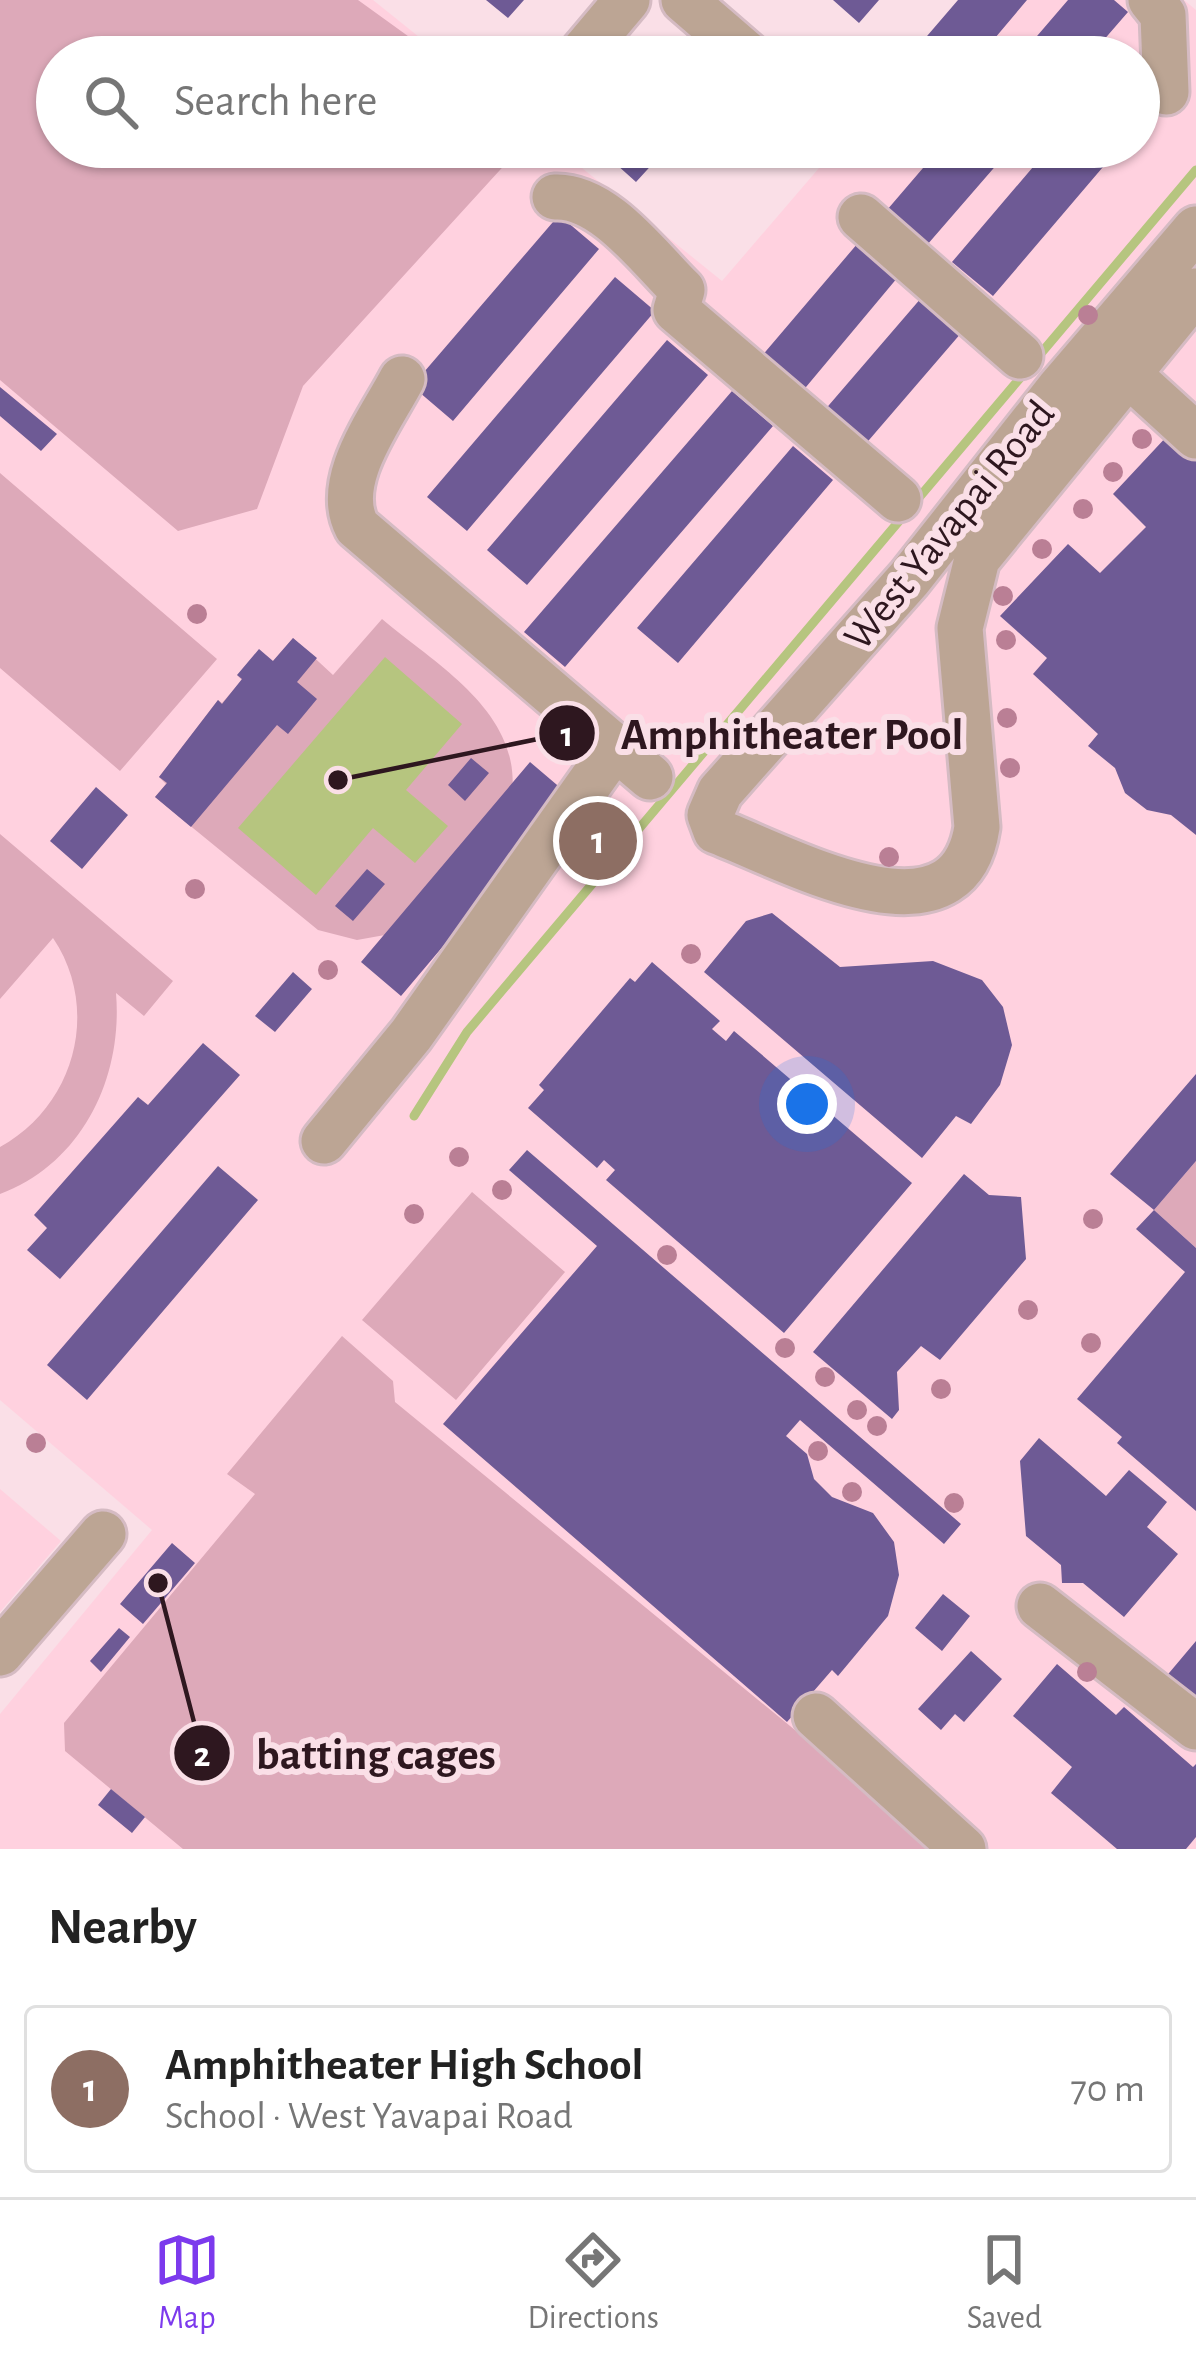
<!DOCTYPE html>
<html lang="en">
<head>
<meta charset="utf-8">
<style>
	body { margin:0; font-family:"Alegreya Sans",sans-serif; background:#f6f6f6; color:#222 }
	.you { position:absolute; left:807px; top:1104px; width:42px; height:42px; margin:-30px; border:9px solid #fff; border-radius:50%; background:#1a73e8; box-shadow:0 0 0 18px #1a73e833 }
	.badge { display:grid; place-items:center; width:78px; height:78px; border-radius:50%; background:#7c3aed; color:#fff; font-size:39px; font-weight:700 }
	.pin { position:absolute; translate:-50% -50%; border:6px solid #fff; box-shadow:0 3px 12px #0006 }
	.list { margin:0; padding:0; list-style:none }
	h2 { display:flex; justify-content:space-between; align-items:center; height:156px; margin:0; padding:0 48px; font-size:51px }
	h2 small { font-size:39px; font-weight:400; color:#767676 }
	.list li { display:grid; grid-template-columns:78px 1fr auto; gap:36px; align-items:center; box-sizing:border-box; height:168px; margin:0 24px 24px; padding:0 24px; border:3px solid #e0e0e0; border-radius:12px }
	.list b { display:block; font-size:45px; white-space:nowrap }
	.list p { margin:0; font-size:39px; white-space:nowrap; color:#767676 }
	.list em { font-size:39px; font-style:normal; color:#767676 }
	.icon { flex:none; width:66px; height:66px; fill:none; stroke:currentColor; stroke-width:2; stroke-linecap:round; stroke-linejoin:round }
	.map { position:relative; flex:none; width:1196px; height:1849px; overflow:hidden }
	.search { position:absolute; background:#fff; box-shadow:0 3px 9px #0004; left:36px; right:36px; top:36px; height:132px; display:flex; align-items:center; gap:30px; box-sizing:border-box; padding:0 42px; border-radius:66px; color:#767676; font-size:45px }
	.sheet { height:348px; background:#fff }
	nav { display:flex; justify-content:space-around; align-items:center; box-sizing:border-box; height:168px; border-top:3px solid #e0e0e0; background:#fff; font-size:33px; color:#767676 }
	nav a { display:grid; justify-items:center; gap:6px }
	nav .on { color:#7c3aed }
	.map>svg:first-child { display:block }
	.built { fill:#ffd1df }
	.green { fill:#dda9b9 }
	.water { fill:#b6c57f }
	.lines { fill:none; stroke-linecap:round; stroke-linejoin:round }
	.stream { stroke:#b6c57f; stroke-width:9 }
	.building { fill:#6e5a95 }
	.minor-casing { stroke:#d5bbc3; stroke-width:51 }
	.minor { stroke:#bca594; stroke-width:45 }
	.tree { fill:#ba7f95 }
	.labels { text-anchor:middle; stroke-width:12; stroke-linejoin:round; paint-order:stroke }
	.street-label { font-size:42px; fill:#2e171f; stroke:#fadfe7 }
	.leader { fill:none; stroke:#2e171f; stroke-width:4.5 }
	.callout-dot { fill:#2e171f; stroke:#fadfe7; stroke-width:4.5 }
	.mark-label { font-size:36px; text-anchor:middle; font-weight:bold; fill:#fff }
	.callout-label { font-size:45px; text-anchor:middle; font-weight:bold; fill:#2e171f; stroke:#fadfe7; stroke-width:12; stroke-linejoin:round; paint-order:stroke }
</style>
</head>
<body>
<div class="map">
<svg width="1196" height="1849" viewBox="0 0 1196 1849">
	<rect width="100%" height="100%" fill="#fadfe7"/>
	<path class="built" d="M 0,0 L 373,0 L 444,57 L 57,57 L 57,147 L 556,147 L 722,281 L 837,147 L 1139,147 L 1139,57 L 913,57 L 962,0 L 1184,0 L 1196,10 L 1196,1849 L 0,1849 L 0,1714 L 152,1530 L 0,1400 Z
		M 0,1489 L 61,1541 L 0,1612 Z"/>
	<path class="green" d="M 0,0 L 358,0 L 437,57 L 57,57 L 57,147 L 521,147 L 303,386 L 257,509 L 178,531 L 0,380 Z
		M 0,473 L 217,659 L 120,771 L 0,668 Z
		M 382,619 C 438,666 521,712 512,794 L 396,933 L 357,940 L 318,930 L 155,797 L 166,784 L 159,777 L 218,700 L 222,703 L 242,680 L 237,675 L 273,661 L 293,638 L 333,675 Z
		M 0,834 L 173,981 L 144,1016 L 116,993 C 123,1077 83,1163 0,1194 L 0,1147 C 75,1106 101,1009 53,938 L 0,999 Z
		M 1196,1161 L 1196,1248 L 1154,1210 Z
		M 472,1192 L 565,1272 L 456,1400 L 362,1320 Z
		M 342,1336 L 393,1381 L 395,1402 L 940,1849 L 183,1849 L 65,1751 L 64,1723 L 255,1494 L 227,1474 Z"/>
	<path class="water" d="M 385,657 L 462,724 L 406,790 L 448,826 L 415,863 L 373,828 L 316,895 L 238,828 Z"/>
	<g class="lines">
		<path class="stream" d="M 1037,358 L 1196,170
			M 414,1116 L 467,1032 L 1026,371"/>
	</g>
	<path class="building" d="M 486,0 L 524,0 L 508,18 Z
		M 833,0 L 879,0 L 859,23 Z
		M 958,0 L 1027,0 L 979,57 L 909,57 Z
		M 1068,0 L 1114,0 L 1128,12 L 1089,57 L 1019,57 Z
		M 597,147 L 668,147 L 636,182 Z
		M 941,147 L 1012,147 L 927,245 L 887,210 Z
		M 1050,147 L 1120,147 L 993,296 L 952,262 Z
		M 559,215 L 599,249 L 453,421 L 412,386 Z
		M 858,243 L 898,277 L 801,393 L 760,358 Z
		M 615,277 L 655,311 L 467,531 L 427,497 Z
		M 922,297 L 962,332 L 863,447 L 823,412 Z
		M 667,340 L 708,375 L 527,585 L 487,550 Z
		M 0,387 L 57,434 L 41,451 L 0,416 Z
		M 732,391 L 773,426 L 565,667 L 524,632 Z
		M 1169,434 L 1196,461 L 1196,835 L 1171,815 L 1147,810 L 1125,793 L 1115,768 L 1088,746 L 1098,734 L 1033,674 L 1047,658 L 1000,616 L 1068,544 L 1100,573 L 1146,527 L 1113,494 Z
		M 793,446 L 833,480 L 678,663 L 637,628 Z
		M 293,638 L 317,658 L 297,682 L 317,699 L 288,734 L 277,725 L 191,827 L 155,797 L 167,783 L 159,777 L 218,700 L 222,704 L 242,679 L 237,675 L 259,649 L 273,661 Z
		M 471,758 L 489,773 L 465,801 L 448,785 Z
		M 530,762 L 570,796 L 401,996 L 361,962 Z
		M 96,787 L 128,815 L 82,869 L 50,841 Z
		M 367,869 L 385,884 L 353,921 L 335,906 Z
		M 772,913 L 840,967 L 933,961 L 982,980 L 1003,1007 L 1012,1045 L 1000,1085 L 971,1124 L 956,1116 L 922,1158 L 704,972 L 746,921 Z
		M 652,962 L 720,1021 L 712,1029 L 726,1041 L 734,1031 L 912,1183 L 784,1333 L 606,1180 L 615,1170 L 604,1160 L 597,1168 L 528,1108 L 544,1090 L 539,1085 L 630,978 L 635,982 Z
		M 293,972 L 312,989 L 275,1032 L 255,1016 Z
		M 203,1043 L 240,1075 L 60,1279 L 27,1250 L 47,1228 L 34,1215 L 138,1097 L 148,1105 Z
		M 1196,1074 L 1196,1161 L 1154,1210 L 1110,1174 Z
		M 527,1150 L 961,1524 L 944,1544 L 800,1420 L 786,1436 L 807,1454 L 814,1479 L 832,1497 L 873,1513 L 894,1542 L 899,1575 L 888,1616 L 838,1676 L 832,1670 L 787,1722 L 443,1424 L 597,1246 L 509,1170 Z
		M 218,1166 L 258,1200 L 87,1400 L 47,1365 Z
		M 964,1174 L 989,1195 L 1021,1197 L 1026,1259 L 940,1360 L 921,1346 L 897,1372 L 899,1410 L 892,1419 L 813,1352 Z
		M 1154,1210 L 1196,1248 L 1196,1511 L 1117,1443 L 1122,1437 L 1077,1399 L 1185,1272 L 1136,1229 Z
		M 1039,1438 L 1106,1496 L 1129,1470 L 1167,1502 L 1147,1527 L 1178,1554 L 1124,1617 L 1083,1583 L 1062,1583 L 1061,1565 L 1026,1536 L 1020,1461 Z
		M 172,1543 L 195,1563 L 143,1624 L 120,1604 Z
		M 943,1594 L 970,1616 L 942,1651 L 915,1628 Z
		M 119,1628 L 130,1637 L 101,1672 L 90,1661 Z
		M 1196,1641 L 1196,1707 L 1164,1679 Z
		M 971,1651 L 1002,1679 L 964,1722 L 955,1714 L 941,1730 L 918,1709 Z
		M 1057,1664 L 1116,1715 L 1124,1707 L 1193,1767 L 1196,1764 L 1196,1837 L 1186,1849 L 1117,1849 L 1051,1793 L 1072,1767 L 1013,1716 Z
		M 111,1789 L 145,1817 L 132,1833 L 98,1805 Z"/>
	<g class="lines">
		<defs>
			<path id="minor" d="M 684,0 L 750,57
				M 1151,0 L 1163,15 L 1166,92
				M 579,57 L 627,0
				M 555,197 C 604,195 649,258 682,290 L 676,310 L 898,499
				M 861,217 L 1020,356
				M 1196,229 L 1059,389 L 909,579 L 720,792 L 710,815 L 716,831 C 788,858 958,955 977,827 L 960,628 L 977,559 L 1196,291
				M 1105,353 L 1196,436
				M 402,379 C 380,421 333,481 357,527 L 650,777
				M 324,1141 L 411,1035 L 616,746
				M 1040,1606 L 1196,1727
				M 0,1653 L 103,1534
				M 816,1716 L 963,1849"/>
		</defs>
		<use href="#minor" class="minor-casing"/>
		<use href="#minor" class="minor"/>
	</g>
	<g class="tree">
		<circle cx="1088" cy="315" r="10"/>
		<circle cx="1142" cy="439" r="10"/>
		<circle cx="1113" cy="472" r="10"/>
		<circle cx="1083" cy="509" r="10"/>
		<circle cx="1042" cy="549" r="10"/>
		<circle cx="1003" cy="596" r="10"/>
		<circle cx="197" cy="614" r="10"/>
		<circle cx="1006" cy="640" r="10"/>
		<circle cx="1007" cy="718" r="10"/>
		<circle cx="1010" cy="768" r="10"/>
		<circle cx="602" cy="827" r="10"/>
		<circle cx="889" cy="857" r="10"/>
		<circle cx="195" cy="889" r="10"/>
		<circle cx="691" cy="954" r="10"/>
		<circle cx="328" cy="970" r="10"/>
		<circle cx="459" cy="1157" r="10"/>
		<circle cx="502" cy="1190" r="10"/>
		<circle cx="414" cy="1214" r="10"/>
		<circle cx="1093" cy="1219" r="10"/>
		<circle cx="667" cy="1255" r="10"/>
		<circle cx="1028" cy="1310" r="10"/>
		<circle cx="1091" cy="1343" r="10"/>
		<circle cx="785" cy="1348" r="10"/>
		<circle cx="825" cy="1377" r="10"/>
		<circle cx="941" cy="1389" r="10"/>
		<circle cx="857" cy="1410" r="10"/>
		<circle cx="877" cy="1426" r="10"/>
		<circle cx="36" cy="1443" r="10"/>
		<circle cx="818" cy="1451" r="10"/>
		<circle cx="852" cy="1492" r="10"/>
		<circle cx="954" cy="1503" r="10"/>
		<circle cx="1087" cy="1672" r="10"/>
	</g>
	<g class="labels">
		<g class="street-label">
			<text transform="translate(948 524) rotate(-51)" y="15">West Yavapai Road</text>
		</g>
	</g>
	<path class="leader" d="M338 780L567 733M158 1583L202 1753"/>
	<g class="callout-dot">
		<circle cx="338" cy="780" r="12"/>
		<circle cx="158" cy="1583" r="12"/>
		<circle cx="567" cy="733" r="30"/>
		<circle cx="202" cy="1753" r="30"/>
	</g>
	<g class="mark-label">
		<text x="567" y="746">1</text>
		<text x="202" y="1766">2</text>
	</g>
	<g class="callout-label">
		<text x="792" y="749">Amphitheater Pool</text>
		<text x="376" y="1769">batting cages</text>
	</g>
</svg>
<div class="you"></div>
<div class="pin badge" style="left:598px;top:841px;background:#8d6e63">1</div>
<div class="search"><svg class="icon" aria-label="search" viewBox="0 0 24 24"><circle cx="10" cy="10" r="6"/><path d="M15 15l6 6"/></svg>Search here</div>
</div>
<section class="sheet">
<h2>Nearby<small></small></h2>
<ul class="list">
<li><span class="badge" style="background:#8d6e63">1</span><div><b>Amphitheater High School</b><p>School · West Yavapai Road</p></div><em>70 m</em></li>
</ul>
</section>
<nav>
<a class="on"><svg class="icon" aria-label="map" viewBox="0 0 24 24"><path d="M3 6l6-2 6 2 6-2v14l-6 2-6-2-6 2zM9 4v14M15 6v14"/></svg>Map</a>
<a><svg class="icon" aria-label="directions" viewBox="0 0 24 24"><path d="M12 3l9 9-9 9-9-9zM9 14v-3h6M13 9l2 2-2 2"/></svg>Directions</a>
<a><svg class="icon" aria-label="saved" viewBox="0 0 24 24"><path d="M7 4h10v16l-5-4-5 4z"/></svg>Saved</a>
</nav>
</body>
</html>
